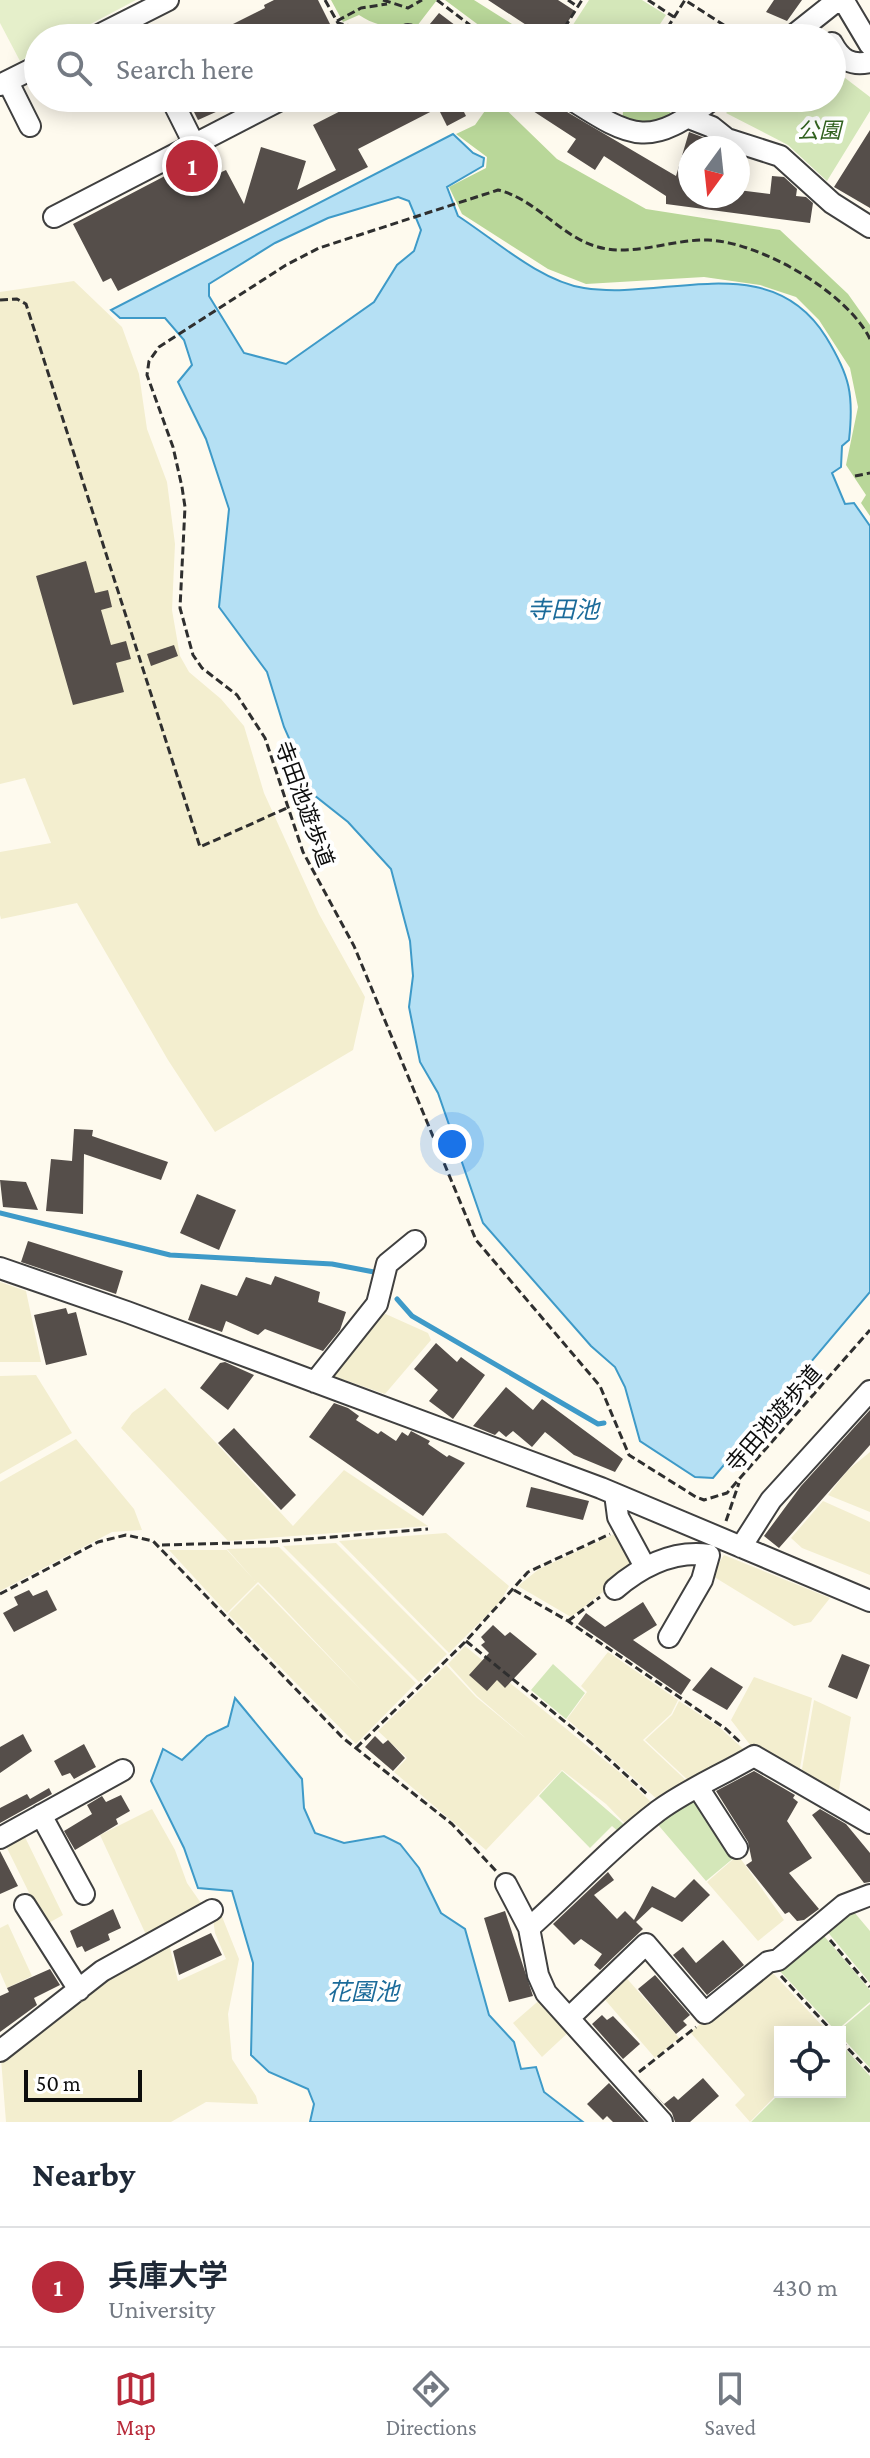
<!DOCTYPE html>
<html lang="en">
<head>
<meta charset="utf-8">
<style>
	body { margin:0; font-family:"Crimson Pro","Noto Sans JP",serif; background:#f6f6f7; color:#1f2937 }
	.controls { position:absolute; right:24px; bottom:24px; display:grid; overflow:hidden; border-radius:0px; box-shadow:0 4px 20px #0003 }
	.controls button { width:72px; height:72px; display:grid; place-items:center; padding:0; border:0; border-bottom:2px solid #e0e1e3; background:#fff; color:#1f2937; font:40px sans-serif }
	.compass { position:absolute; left:678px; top:136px; width:72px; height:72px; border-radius:50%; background:#fff; box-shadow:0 4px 20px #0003; rotate:195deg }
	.scale { position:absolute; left:24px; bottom:20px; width:118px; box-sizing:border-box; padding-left:8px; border:4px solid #0d0d0d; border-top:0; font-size:22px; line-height:28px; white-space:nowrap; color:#0d0d0d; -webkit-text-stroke:6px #fff; paint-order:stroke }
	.you { position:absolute; left:452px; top:1144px; width:28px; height:28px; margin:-20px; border:6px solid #fff; border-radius:50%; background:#1a73e8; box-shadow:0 0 0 12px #1a73e833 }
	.badge { display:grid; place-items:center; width:52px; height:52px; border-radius:50%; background:#b82a3a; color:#fff; font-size:26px; font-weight:700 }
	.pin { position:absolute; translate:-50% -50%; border:4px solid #fff; box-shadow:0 2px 8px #0006 }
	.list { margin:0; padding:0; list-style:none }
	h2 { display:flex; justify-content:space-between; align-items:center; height:104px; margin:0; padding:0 32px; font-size:34px }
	h2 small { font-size:26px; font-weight:400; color:#747a83 }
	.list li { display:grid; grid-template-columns:52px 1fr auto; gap:24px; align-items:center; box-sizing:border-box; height:120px; padding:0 32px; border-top:2px solid #e0e1e3 }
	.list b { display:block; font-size:30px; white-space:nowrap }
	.list p { margin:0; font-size:26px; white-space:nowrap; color:#747a83 }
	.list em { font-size:26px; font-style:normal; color:#747a83 }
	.icon { flex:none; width:44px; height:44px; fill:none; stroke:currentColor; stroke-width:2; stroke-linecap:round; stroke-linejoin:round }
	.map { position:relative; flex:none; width:870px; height:2122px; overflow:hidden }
	.search { position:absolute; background:#fff; box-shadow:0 4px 20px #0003; left:24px; right:24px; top:24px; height:88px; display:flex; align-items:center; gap:20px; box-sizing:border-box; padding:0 28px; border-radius:44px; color:#747a83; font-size:30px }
	.sheet { height:224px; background:#fff }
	nav { display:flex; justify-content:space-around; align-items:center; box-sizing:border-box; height:112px; border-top:2px solid #e0e1e3; background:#fff; font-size:22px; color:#747a83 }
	nav a { display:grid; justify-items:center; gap:4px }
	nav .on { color:#b82a3a }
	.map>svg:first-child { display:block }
	.farmland { fill:#f3eecf }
	.green { fill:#d4e7b9 }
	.forest { fill:#b9d799 }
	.pitch { fill:#e5efca }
	.water { fill:#b5e0f4; stroke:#3e9ac8; stroke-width:2; fill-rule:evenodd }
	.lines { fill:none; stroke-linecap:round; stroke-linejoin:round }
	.stream { stroke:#3e9ac8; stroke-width:5 }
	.building { fill:#554e4a }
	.minor-casing { stroke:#404040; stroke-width:24 }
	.path { stroke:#2f2f2f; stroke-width:3; stroke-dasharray:8 4; stroke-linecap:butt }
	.minor { stroke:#fff; stroke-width:20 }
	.labels { text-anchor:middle; stroke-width:8; stroke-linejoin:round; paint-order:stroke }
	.park-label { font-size:22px; font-style:italic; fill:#326220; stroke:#fff }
	.street-label { font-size:22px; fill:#0d0d0d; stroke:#fff }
	.water-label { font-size:24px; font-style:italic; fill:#1b6b9a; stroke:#fff }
</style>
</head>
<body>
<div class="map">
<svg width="870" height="2122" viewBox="0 0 870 2122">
	<rect width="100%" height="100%" fill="#fefaee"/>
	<path class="farmland" d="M 74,281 L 122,327 L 139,374 L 147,429 L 167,482 L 175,544 L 172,610 L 180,656 L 189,672 L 221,699 L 244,726 L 264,793 L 319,914 L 365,997 L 353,1050 L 215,1132 L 168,1060 L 77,903 L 1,919 L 0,915 L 0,852 L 51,843 L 25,778 L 0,784 L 0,292 Z
		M 0,1282 L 26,1291 L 41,1362 L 0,1362 Z
		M 379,1311 L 428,1333 L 431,1340 L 385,1394 L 327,1374 Z
		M 36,1375 L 72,1433 L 0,1474 L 0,1376 Z
		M 165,1388 L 293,1526 L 344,1470 L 428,1526 L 228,1541 L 121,1428 L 132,1413 Z
		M 76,1439 L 134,1509 L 142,1530 L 112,1532 L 0,1591 L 0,1482 Z
		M 870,1452 L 870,1512 L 828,1495 L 848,1470 Z
		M 823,1501 L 870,1522 L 870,1575 L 802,1548 L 791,1538 Z
		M 619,1532 L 636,1566 L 571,1617 L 518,1586 L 539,1569 Z
		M 446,1533 L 509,1586 L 500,1602 L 449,1653 L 339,1541 Z
		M 336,1543 L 447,1654 L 419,1682 L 283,1546 Z
		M 279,1547 L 416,1683 L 356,1744 L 228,1614 L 258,1584 L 363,1692 L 274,1598 L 258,1582 L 227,1613 L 169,1550 L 227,1550 L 255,1581 L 227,1549 Z
		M 724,1555 L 830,1598 L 811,1622 L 794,1626 L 711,1575 Z
		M 465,1646 L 624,1776 L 653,1804 L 632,1831 L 606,1804 L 562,1770 L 486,1850 L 394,1772 L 407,1758 L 378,1731 L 446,1665 L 476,1697 L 528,1740 L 477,1696 L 448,1664 Z
		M 608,1652 L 678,1700 L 671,1714 L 643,1740 L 690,1784 L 658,1800 L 567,1719 L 587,1692 L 581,1686 Z
		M 754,1677 L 812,1698 L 799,1774 L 751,1746 L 731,1720 Z
		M 814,1700 L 851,1717 L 838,1796 L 801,1775 Z
		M 679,1701 L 719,1727 L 749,1754 L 691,1783 L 645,1740 L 672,1715 Z
		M 152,1809 L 175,1850 L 187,1883 L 203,1906 L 148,1939 L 100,1835 Z
		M 22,1831 L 63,1915 L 45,1925 L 4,1842 Z
		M 738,1855 L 784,1920 L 758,1941 L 707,1882 Z
		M 221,1914 L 239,1959 L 228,2014 L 232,2059 L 256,2096 L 258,2104 L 206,2102 L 171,2122 L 6,2122 L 1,2059 L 84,1992 L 169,1944 L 178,1981 L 226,1959 L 215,1933 L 213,1919 Z
		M 8,1924 L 32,1976 L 7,1988 L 0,1972 L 0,1928 Z
		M 770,1970 L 828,2032 L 780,2032 L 780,2091 L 750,2122 L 735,2105 L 745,2095 L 690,2032 Z
		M 623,1974 L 679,2038 L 655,2058 L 601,1995 Z
		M 543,1997 L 573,2028 L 542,2057 L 513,2023 Z"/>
	<path class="green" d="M 589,0 L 642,0 L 666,15 L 651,38 L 572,38 L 567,34 Z
		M 832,68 L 870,97 L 870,111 L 827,181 L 788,145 L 726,113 L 742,98 L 832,98 Z
		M 553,1664 L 585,1693 L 566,1719 L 531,1690 Z
		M 562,1771 L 628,1828 L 621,1834 L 612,1826 L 590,1848 L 539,1796 Z
		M 694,1794 L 736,1856 L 706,1881 L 654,1820 Z
		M 849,1906 L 870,1931 L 870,1983 L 826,1930 Z
		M 819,1930 L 870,1990 L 870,2002 L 836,2031 L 776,1967 Z
		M 870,2004 L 870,2068 L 837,2032 Z
		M 840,2043 L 870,2076 L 870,2122 L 751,2122 L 781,2092 L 840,2092 Z"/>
	<path class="forest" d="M 331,0 L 437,0 L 417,26 C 396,29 377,27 359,15 L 343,22 Z
		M 445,0 L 474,0 L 534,38 L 496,38 Z
		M 494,98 L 557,159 L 646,209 L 780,230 L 848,294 L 870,325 L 870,516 L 861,503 L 866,495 L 846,465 L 858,407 L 850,368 L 819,320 L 796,297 L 760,285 L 704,277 L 586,284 L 548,269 L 462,214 L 449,187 L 486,168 L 487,157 L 456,134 L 475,125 Z
		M 633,98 L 655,98 L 675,117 L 657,126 L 622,122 L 623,112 Z"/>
	<path class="pitch" d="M 0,0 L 136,0 L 64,38 L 38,38 L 38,52 L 20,61 L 0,23 Z"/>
	<path class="water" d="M 453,134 L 473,153 L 484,158 L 483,166 L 447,187 L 458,216 C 495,240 540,281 584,288 C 666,301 770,247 826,337 C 850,376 854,395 849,440 L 842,446 L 841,467 L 832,473 L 845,504 L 854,503 L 870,526 L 870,1292 L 713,1478 L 695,1477 L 640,1441 L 625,1387 L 615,1367 L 591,1346 L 483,1223 L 438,1093 L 420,1062 L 409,1007 L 413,976 L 410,941 L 391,869 L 348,822 L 314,795 L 284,727 L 267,672 L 219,607 L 229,509 L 206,439 L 178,382 L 192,365 L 184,340 L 165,318 L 120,318 L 111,310 ZM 398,197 L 409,201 L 421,230 L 414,251 L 397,265 L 374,302 L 286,364 L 244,353 L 209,296 L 209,284 L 275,243 L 328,218 Z
		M 235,1698 L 302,1779 L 304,1808 L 315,1833 L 344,1843 L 384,1836 L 400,1844 L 419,1868 L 441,1913 L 465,1929 L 489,2015 L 514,2042 L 521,2069 L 536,2067 L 544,2092 L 583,2122 L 310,2122 L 314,2104 L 308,2089 L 269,2072 L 251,2055 L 253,1963 L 232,1891 L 198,1888 L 184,1848 L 151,1781 L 163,1749 L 182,1760 L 207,1736 L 228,1726 Z"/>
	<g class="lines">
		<path class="stream" d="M 0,1213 L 170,1255 L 332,1264 L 374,1272
			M 397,1299 L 412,1316 L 598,1424 L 604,1423"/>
	</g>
	<path class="building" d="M 274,0 L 318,0 L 337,38 L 205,38 L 265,8 L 264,5 Z
		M 488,0 L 558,0 L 575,11 L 557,38 L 546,38 Z
		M 774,0 L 802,0 L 787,21 L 766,12 Z
		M 439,13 L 472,38 L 435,38 L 425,30 Z
		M 187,98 L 247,98 L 198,120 Z
		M 366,98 L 457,98 L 466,116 L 447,126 L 438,108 L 358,149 L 368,167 L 118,291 L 111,278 L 103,282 L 73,224 L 207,154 L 217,174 L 226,170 L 244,204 L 261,147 L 306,161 L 297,190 L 336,170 L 313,125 Z
		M 513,98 L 555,98 L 562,109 L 676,176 L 689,132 L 705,138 L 711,143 L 710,148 L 690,148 L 690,196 L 738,196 L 738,190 L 770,194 L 772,176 L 784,177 L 797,189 L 796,196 L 806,197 L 813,203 L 810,223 L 666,204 L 666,196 L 604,156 L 595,170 L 567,152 L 576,139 Z
		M 870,130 L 870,208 L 834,187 Z
		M 86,561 L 95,593 L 108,590 L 112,607 L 101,610 L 111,645 L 126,641 L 131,659 L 116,663 L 124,692 L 73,705 L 36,576 Z
		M 174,645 L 178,656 L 151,666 L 147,654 Z
		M 74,1129 L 93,1130 L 92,1136 L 168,1162 L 161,1180 L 84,1154 L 83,1214 L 46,1211 L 51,1159 L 72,1161 Z
		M 0,1180 L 26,1182 L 38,1210 L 3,1207 Z
		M 197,1194 L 236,1210 L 219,1250 L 180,1233 Z
		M 28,1241 L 123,1271 L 116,1294 L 21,1262 Z
		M 275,1276 L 320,1292 L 318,1302 L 346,1312 L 340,1330 L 323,1351 L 265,1329 L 258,1335 L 226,1321 L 222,1332 L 188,1320 L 201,1284 L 237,1296 L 246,1277 L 271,1285 Z
		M 66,1308 L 68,1314 L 76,1312 L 87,1355 L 46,1365 L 34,1315 Z
		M 436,1343 L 457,1362 L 461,1357 L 485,1375 L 453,1419 L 429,1401 L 438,1390 L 414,1369 Z
		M 225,1362 L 254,1375 L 228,1410 L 200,1388 L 220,1363 Z
		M 506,1387 L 533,1410 L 542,1399 L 623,1459 L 615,1472 L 574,1455 L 545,1432 L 532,1447 L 513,1431 L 506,1437 L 499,1431 L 495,1435 L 473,1426 Z
		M 334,1403 L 348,1408 L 359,1416 L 356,1420 L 378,1434 L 381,1431 L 396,1441 L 402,1432 L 408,1436 L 411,1431 L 430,1441 L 428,1444 L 447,1457 L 449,1455 L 465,1463 L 423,1516 L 309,1437 Z
		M 870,1410 L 870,1445 L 779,1548 L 764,1536 L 801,1486 Z
		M 234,1428 L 296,1495 L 281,1510 L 218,1443 Z
		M 531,1487 L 589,1501 L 583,1520 L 526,1507 Z
		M 29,1590 L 33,1596 L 47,1590 L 57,1610 L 14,1632 L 3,1613 L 18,1605 L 14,1597 Z
		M 643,1602 L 657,1625 L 633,1640 L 691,1680 L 681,1695 L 578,1624 L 586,1613 L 605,1627 Z
		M 493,1625 L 505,1636 L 510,1632 L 537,1654 L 505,1688 L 497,1680 L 487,1691 L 469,1675 L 489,1653 L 481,1645 L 485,1642 L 481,1637 Z
		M 842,1654 L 870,1665 L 857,1699 L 828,1687 Z
		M 711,1667 L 743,1687 L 727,1710 L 692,1690 Z
		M 23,1734 L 32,1751 L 0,1773 L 0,1747 Z
		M 375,1736 L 383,1744 L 388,1740 L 405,1758 L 393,1771 L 365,1747 Z
		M 84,1744 L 96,1767 L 74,1779 L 70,1773 L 62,1776 L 54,1761 Z
		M 754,1771 L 795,1795 L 793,1798 L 798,1802 L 787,1821 L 812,1858 L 789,1873 L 819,1909 L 804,1920 L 797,1921 L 789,1912 L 785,1914 L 746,1865 L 752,1861 L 748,1842 L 716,1791 Z
		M 49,1788 L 52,1794 L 0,1823 L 0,1808 L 27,1794 L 30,1799 Z
		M 121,1795 L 130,1811 L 116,1819 L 118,1824 L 75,1850 L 64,1831 L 92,1814 L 87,1805 L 102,1796 L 106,1802 Z
		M 820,1809 L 846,1824 L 870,1853 L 870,1882 L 864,1883 L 812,1815 Z
		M 0,1851 L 18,1886 L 0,1894 Z
		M 608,1872 L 614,1880 L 594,1895 L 617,1919 L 625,1911 L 634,1920 L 652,1886 L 675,1898 L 694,1879 L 710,1895 L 682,1922 L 652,1907 L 636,1922 L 643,1929 L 600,1970 L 594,1965 L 602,1954 L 581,1939 L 574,1945 L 553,1924 Z
		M 113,1909 L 121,1928 L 108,1934 L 110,1940 L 85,1952 L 82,1946 L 77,1948 L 70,1931 Z
		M 505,1911 L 533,1996 L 509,2002 L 484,1918 Z
		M 211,1933 L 222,1955 L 179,1975 L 173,1951 Z
		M 723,1940 L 744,1965 L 707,1995 L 673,1955 L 683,1947 L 696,1963 Z
		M 50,1969 L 60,1985 L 34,1998 L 37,2005 L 0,2032 L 0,1996 L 9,1992 L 7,1988 Z
		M 655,1975 L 690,2015 L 683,2021 L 687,2025 L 676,2034 L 638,1989 Z
		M 602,2015 L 607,2020 L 613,2016 L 640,2044 L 623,2059 L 592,2024 Z
		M 639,2077 L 664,2104 L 674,2096 L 678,2100 L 703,2078 L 719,2096 L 690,2122 L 675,2122 L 672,2113 Z
		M 609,2083 L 645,2122 L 613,2122 L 607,2116 L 603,2120 L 587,2104 Z"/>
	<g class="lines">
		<defs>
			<path id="minor" d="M 93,38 L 168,0
				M 402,38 L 408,35
				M 790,38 L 834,3 L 845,3 L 870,45
				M 832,43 C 841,60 851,66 870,62
				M 8,82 L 30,126
				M 0,85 L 38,66
				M 171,98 L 194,144
				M 569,98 C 634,140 650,148 714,98
				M 689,118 L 712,127 L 727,139 L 780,156 L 832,203 L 870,227
				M 54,217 L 284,98
				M 0,1268 L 127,1312 L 601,1488 L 870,1601
				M 315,1382 L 377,1304 L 387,1264 L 415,1241
				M 615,1494 L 618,1517 L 644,1565
				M 741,1547 L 771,1500 L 870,1391
				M 615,1589 C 642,1566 673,1550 709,1555 L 702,1580 L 669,1637
				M 699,1789 L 737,1848
				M 41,1815 L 84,1894
				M 0,1838 L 123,1770
				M 506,1884 L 529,1928 L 538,1975 L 546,1993 L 662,2122
				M 25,1905 L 79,1990
				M 529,1928 C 572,1890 612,1846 658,1811 C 688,1789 722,1775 754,1756 L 870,1823
				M 570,2017 L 646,1944 L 705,2013 L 768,1962 L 778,1960 L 844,1905 L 870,1895
				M 0,2051 L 102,1971 L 212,1910"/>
		</defs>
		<use href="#minor" class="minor-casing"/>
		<path class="path" d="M 325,0 L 338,23 L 350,26 L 356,38
			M 383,0 L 408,8 L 422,0
			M 437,0 L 487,38
			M 568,0 L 578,7
			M 648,0 L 674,17
			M 337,21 L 361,8 L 387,4
			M 365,38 L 387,27
			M 558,38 L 582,0
			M 661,38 L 685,0 L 744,38
			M 507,98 L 519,107 L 525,98
			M 616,108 L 623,98
			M 0,300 L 17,299 L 26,304 L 200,847 L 289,807
			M 870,339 C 847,292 760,242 708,240 C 672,239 633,257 598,247 C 561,237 536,199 498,190 L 319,248 L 286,265 L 159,347 L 149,361 L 147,375 L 173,447 L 182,487 L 185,507 L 180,608 L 193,655 L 202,668 L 237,695 L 265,738 L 303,852 L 354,946 L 476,1240 L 600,1386 L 629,1455 L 696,1497 L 704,1500 L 727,1493 L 870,1330
			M 855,476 L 870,473
			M 726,1521 L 739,1483
			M 162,1545 L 271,1542 L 428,1529
			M 514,1590 L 568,1621 L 726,1729 L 740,1742
			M 0,1594 L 98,1542 L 126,1535 L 153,1541 L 343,1738 L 452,1824 L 497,1872
			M 568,1621 L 600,1597
			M 466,1641 L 591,1743 L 648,1795
			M 356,1748 L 466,1641 L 528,1572 L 610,1534
			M 830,1940 L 870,1987
			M 781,1976 L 833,2032
			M 840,2040 L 870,2072
			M 639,2072 L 696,2027"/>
		<use href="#minor" class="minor"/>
	</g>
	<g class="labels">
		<g class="park-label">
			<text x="819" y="138">公園</text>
		</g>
		<g class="street-label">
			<text transform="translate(305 804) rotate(70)" y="8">寺田池遊歩道</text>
			<text transform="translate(773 1418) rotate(-49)" y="8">寺田池遊歩道</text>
		</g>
		<g class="water-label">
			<text x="563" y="618">寺田池</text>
			<text x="363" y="2000">花園池</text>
		</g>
	</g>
</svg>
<div class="controls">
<button><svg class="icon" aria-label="locate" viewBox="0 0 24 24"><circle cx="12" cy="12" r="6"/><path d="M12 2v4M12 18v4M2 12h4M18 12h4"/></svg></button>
</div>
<svg class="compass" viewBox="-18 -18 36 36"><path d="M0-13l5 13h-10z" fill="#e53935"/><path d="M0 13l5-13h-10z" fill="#747a83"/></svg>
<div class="scale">50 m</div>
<div class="you"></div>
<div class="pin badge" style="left:192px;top:166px">1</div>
<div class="search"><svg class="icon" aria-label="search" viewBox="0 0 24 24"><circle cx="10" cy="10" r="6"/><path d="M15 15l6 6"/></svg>Search here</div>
</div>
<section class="sheet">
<h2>Nearby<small></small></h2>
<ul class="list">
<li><span class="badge">1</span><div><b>兵庫大学</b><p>University</p></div><em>430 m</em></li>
</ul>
</section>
<nav>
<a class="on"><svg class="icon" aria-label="map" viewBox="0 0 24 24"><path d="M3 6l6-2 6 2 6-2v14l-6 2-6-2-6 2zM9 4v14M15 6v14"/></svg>Map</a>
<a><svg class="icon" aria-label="directions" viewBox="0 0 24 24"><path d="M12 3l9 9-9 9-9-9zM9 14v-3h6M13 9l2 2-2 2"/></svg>Directions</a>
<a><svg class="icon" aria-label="saved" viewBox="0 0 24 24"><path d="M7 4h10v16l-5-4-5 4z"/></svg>Saved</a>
</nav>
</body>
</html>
